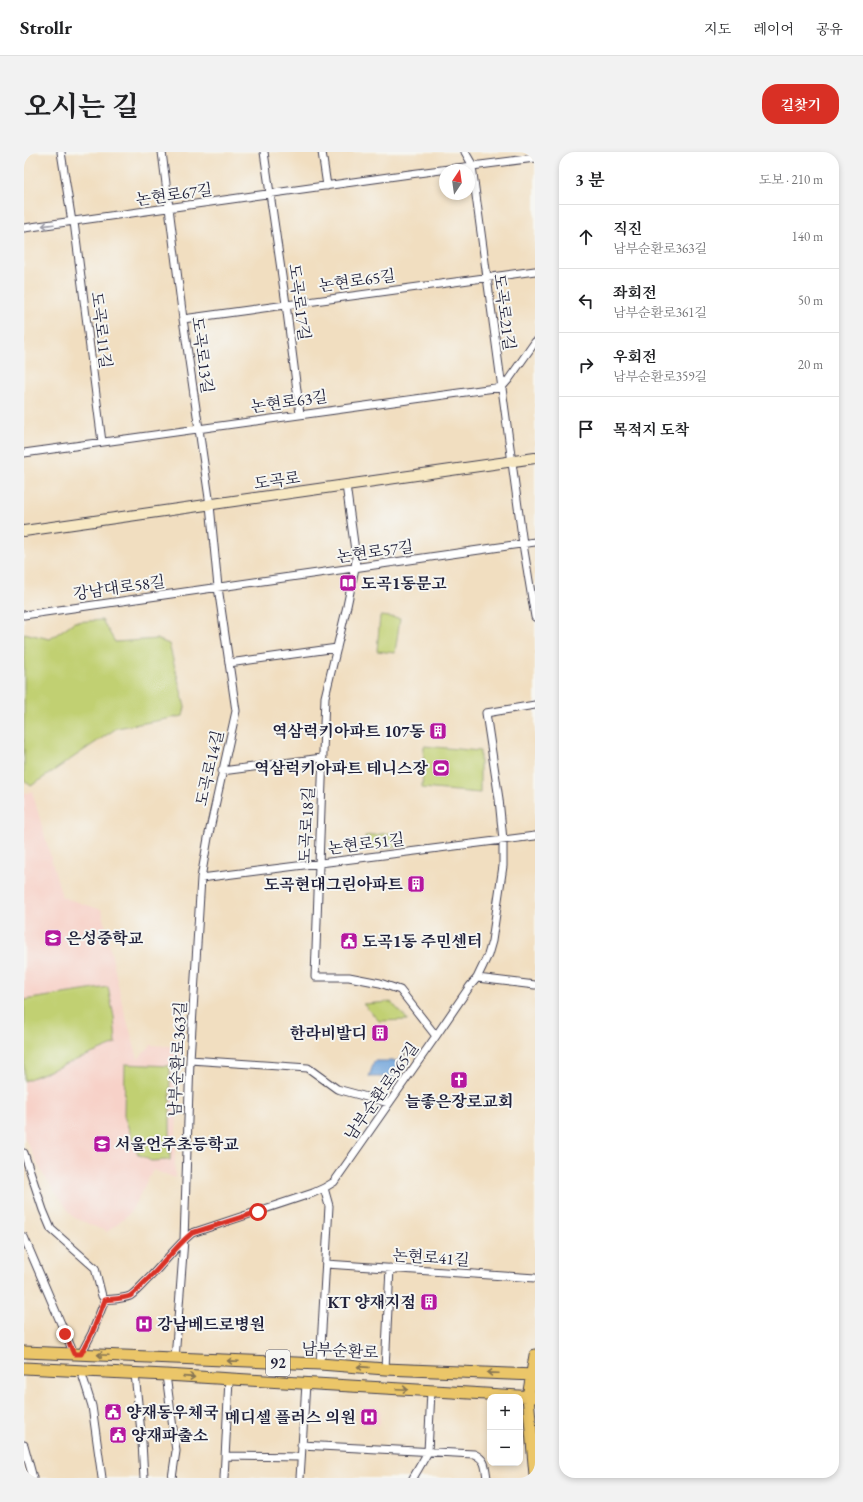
<!DOCTYPE html>
<html lang="ko">
<head>
<meta charset="utf-8">
<style>
	body { margin:0; font-family:"EB Garamond","Noto Serif KR",serif; background:#f2f2f2; color:#202124 }
	.controls { position:absolute; right:12px; bottom:12px; display:grid; overflow:hidden; border-radius:8px; box-shadow:0 2px 6px #0003 }
	.controls button { width:36px; height:36px; display:grid; place-items:center; padding:0; border:0; border-bottom:1px solid #e0e0e0; background:#fff; color:#202124; font:20px sans-serif }
	.compass { position:absolute; left:415px; top:12px; width:36px; height:36px; border-radius:50%; background:#fff; box-shadow:0 2px 6px #0003; rotate:13deg }
	.stop { position:absolute; width:12px; height:12px; margin:-9px; border:3px solid #d93025; border-radius:50%; background:#fff }
	.stop.end { background:#d93025; border-color:#fff; box-shadow:0 1px 4px #0008 }
	.list { margin:0; padding:0; list-style:none }
	h2 { display:flex; justify-content:space-between; align-items:center; height:52px; margin:0; padding:0 16px; font-size:17px }
	h2 small { font-size:13px; font-weight:400; color:#757577 }
	.list li { display:grid; grid-template-columns:26px 1fr auto; gap:12px; align-items:center; box-sizing:border-box; height:64px; padding:0 16px; border-top:1px solid #e0e0e0 }
	.list b { display:block; font-size:15px; white-space:nowrap }
	.list p { margin:0; font-size:13px; white-space:nowrap; color:#757577 }
	.list em { font-size:13px; font-style:normal; color:#757577 }
	.icon { flex:none; width:22px; height:22px; fill:none; stroke:currentColor; stroke-width:2; stroke-linecap:round; stroke-linejoin:round }
	.map { position:relative; flex:none; width:511px; height:1326px; overflow:hidden; border-radius:16px }
	header { display:flex; align-items:center; gap:24px; box-sizing:border-box; height:56px; padding:0 20px; background:#fff; border-bottom:1px solid #e0e0e0 }
	header strong { font-size:19px }
	nav { display:flex; gap:22px; margin-inline-start:auto; font-size:14px }
	.intro { display:flex; align-items:center; justify-content:space-between; box-sizing:border-box; height:96px; padding:0 24px }
	h1 { margin:0; font-size:28px }
	.button { padding:10px 18px; border-radius:16px; background:#d93025; color:#fff; font-size:14px; font-weight:700 }
	main { display:flex; gap:24px; padding:0 24px }
	aside { flex:1; background:#fff; border-radius:16px; box-shadow:0 2px 6px #0003 }
	.map>svg:first-child { display:block }
	.built { fill:#f7d1c8 }
	.green { fill:#c1d072; stroke:#727956 }
	.water { fill:#6ca1d9; stroke:#47628a }
	.lines { fill:none; stroke-linecap:round; stroke-linejoin:round }
	.minor-casing { stroke:#413e4f; stroke-width:9 }
	.secondary-casing { stroke:#413e4f; stroke-width:12 }
	.primary-casing { stroke:#413e4f; stroke-width:13 }
	.minor { stroke:#fff; stroke-width:7 }
	.secondary { stroke:#f7e8c3; stroke-width:10 }
	.primary { stroke:#ebc669; stroke-width:11 }
	.oneway { stroke:#9c9ca7 }
	.oneway2 { stroke:#867452 }
	.route { stroke:#d93025; stroke-width:5 }
	.labels { text-anchor:middle; stroke-width:4; stroke-linejoin:round; paint-order:stroke }
	.shield { fill:#f6f6f2; stroke:#626272; stroke-width:1 }
	.shield-label { font-size:15px; font-weight:bold; fill:#22223b }
	.street-label { font-size:16px; fill:#22223b; stroke:#f6f6f2 }
	.poi-label { font-size:16px; font-weight:bold; fill:#22223b; stroke:#f6f6f2; text-anchor:start }
</style>
</head>
<body>
<header>
<strong>Strollr</strong>
<nav><a>지도</a><a>레이어</a><a>공유</a></nav>
</header>
<div class="intro"><h1>오시는 길</h1><a class="button">길찾기</a></div>
<main>
<div class="map">
<svg width="511" height="1326" viewBox="0 0 511 1326">
	<rect width="100%" height="100%" fill="#f6f6f2"/>
	<filter id="ink" filterUnits="userSpaceOnUse"><feTurbulence type="fractalNoise" baseFrequency=".025" numOctaves="2"/><feDisplacementMap in="SourceGraphic" scale="8" xChannelSelector="R" yChannelSelector="G"/><feConvolveMatrix kernelMatrix="1 2 1 2 8 2 1 2 1" color-interpolation-filters="sRGB"/></filter>
	<filter id="wash" filterUnits="userSpaceOnUse"><feTurbulence type="fractalNoise" baseFrequency=".012" numOctaves="4" result="noise"/><feDisplacementMap in="SourceGraphic" scale="16" xChannelSelector="R" yChannelSelector="G"/><feGaussianBlur stdDeviation="0.9" result="paint"/><feColorMatrix in="noise" values="0 0 0 0 0 0 0 0 0 0 0 0 0 0 0 0 0 1.4 0 .05"/><feComposite in="paint" operator="in"/></filter>
	<g filter="url(#wash)">
		<rect width="100%" height="100%" fill="#f1dec0"/>
		<path class="built" d="M 8,639 L 38,745 L 78,758 L 98,851 L 114,907 L 127,893 L 157,895 L 151,999 L 151,1026 L 129,1018 L 106,1061 L 83,1080 L 49,1065 L 18,1021 L 0,985 L 0,642 Z
			M 334,1257 L 357,1258 L 356,1273 L 334,1272 Z"/>
		<path class="green" d="M 356,464 L 376,466 L 371,501 L 353,499 Z
			M 78,468 L 91,490 L 133,487 L 145,492 L 161,555 L 159,564 L 93,576 L 7,634 L 0,628 L 0,481 L 26,487 L 50,470 Z
			M 400,594 L 456,599 L 456,641 L 398,636 Z
			M 373,680 L 375,694 L 343,698 L 341,684 Z
			M 84,835 L 90,865 L 92,892 L 0,929 L 0,848 Z
			M 367,850 L 384,868 L 355,869 L 339,852 Z
			M 101,912 L 146,914 L 146,1008 L 127,1009 L 114,1002 L 100,964 Z"/>
		<path class="water" d="M 382,900 L 370,925 L 345,925 L 350,909 L 373,909 Z"/>
	</g>
	<g filter="url(#ink)">
		<g class="lines">
			<defs>
				<path id="minor" d="M 37,0 L 48,70
					M 138,0 L 159,167 L 186,353 L 194,435 L 212,559 L 184,686 L 177,726 L 166,908 L 160,1088 L 151,1207
					M 240,0 L 262,152 L 276,262
					M 298,0 L 303,34
					M 441,0 L 449,14
					M 448,14 L 499,392 L 511,465
					M 50,70 L 78,290
					M 0,76 L 386,22 L 511,6
					M 159,167 L 511,119
					M 0,301 L 478,235 L 485,227 L 511,190
					M 322,333 L 332,406 L 331,416 L 323,454 L 301,545 L 291,825 L 325,825 L 356,831 L 376,838 L 412,884
					M 0,463 L 511,390
					M 205,511 L 313,496
					M 198,619 L 298,606
					M 177,726 L 511,684
					M 453,826 L 511,833
					M 166,908 L 284,916 L 313,937 L 365,951
					M 0,1001 L 19,1058 L 27,1077 L 71,1116 L 78,1144 L 81,1148
					M 0,1085 L 50,1202
					M 302,1112 L 511,1126
					M 81,1148 C 89,1147 98,1147 106,1144 C 112,1140 117,1134 122,1129 C 138,1114 151,1095 168,1081 L 289,1041 L 300,1036 L 310,1030 L 412,884 L 446,834 L 453,826 L 464,803 L 468,789 L 479,714 L 479,688 L 475,647 L 462,561 L 511,553
					M 57,1202 L 68,1181 L 81,1148
					M 296,1212 L 305,1054 L 300,1036
					M 361,1217 L 366,1116
					M 57,1219 L 68,1254 L 78,1326
					M 111,1222 L 118,1290 L 120,1326
					M 142,1223 L 152,1299 L 148,1326
					M 0,1293 L 9,1326
					M 277,1293 L 450,1302 C 462,1308 461,1314 463,1326
					M 201,1304 L 277,1305
					M 200,1326 L 205,1227
					M 276,1326 L 282,1232
					M 389,1326 L 404,1300 L 407,1239"/>
				<path id="secondary" d="M 0,379 L 511,306"/>
				<path id="primary" d="M 0,1200 L 296,1212 L 361,1217 L 511,1223
					M 511,1203 L 504,1245 L 511,1323
					M 0,1216 L 142,1223 L 511,1245"/>
			</defs>
			<use href="#minor" class="minor-casing"/>
			<use href="#secondary" class="secondary-casing"/>
			<use href="#primary" class="primary-casing"/>
			<use href="#minor" class="minor"/>
			<use href="#secondary" class="secondary"/>
			<use href="#primary" class="primary"/>
		</g>
		<defs><path id="oneway-shaft" d="M-6 0H5M1.5-3L5.5 0L1.5 3" fill="none" stroke-width="1.6" stroke-linecap="round" stroke-linejoin="round"/></defs>
		<use class="oneway" href="#oneway-shaft" transform="translate(24 73) rotate(173)"/>
		<g class="oneway2">
			<use href="#oneway-shaft" transform="translate(79 1203) rotate(-177)"/>
			<use href="#oneway-shaft" transform="translate(209 1209) rotate(-178)"/>
			<use href="#oneway-shaft" transform="translate(339 1215) rotate(-176)"/>
			<use href="#oneway-shaft" transform="translate(469 1221) rotate(-178)"/>
			<use href="#oneway-shaft" transform="translate(165 1225) rotate(4)"/>
			<use href="#oneway-shaft" transform="translate(378 1237) rotate(3)"/>
		</g>
	</g>
	<g class="lines" filter="url(#ink)">
		<path class="route" d="M 41,1182 L 50,1202 L 57,1202 L 68,1181 L 81,1148 C 89,1147 98,1147 106,1144 C 112,1140 117,1134 122,1129 C 138,1114 151,1095 168,1081 L 234,1060"/>
	</g>
	<defs>
		<symbol id="library-square" viewBox="-11 -11 22 22"><rect x="-9" y="-9" width="18" height="18" rx="4" fill="#b5179e" stroke="#f6f6f2"/><path d="M-6-4Q-3-5.5-.7-3.5V5Q-3 3-6 4ZM6-4Q3-5.5 .7-3.5V5Q3 3 6 4Z" fill="#fff"/></symbol>
		<symbol id="building-square" viewBox="-11 -11 22 22"><rect x="-9" y="-9" width="18" height="18" rx="4" fill="#b5179e" stroke="#f6f6f2"/><path d="M-4-6H4V6H1V3H-1V6H-4ZM-2.5-4.3h1.7v1.8h-1.7ZM.8-4.3h1.7v1.8H.8ZM-2.5-1h1.7V.8h-1.7ZM.8-1h1.7V.8H.8Z" fill="#fff"/></symbol>
		<symbol id="stadium-square" viewBox="-11 -11 22 22"><rect x="-9" y="-9" width="18" height="18" rx="4" fill="#b5179e" stroke="#f6f6f2"/><path d="M0-5a6.5 5 0 1 0 0 10a6.5 5 0 1 0 0-10ZM-3.5-1.8h7v3.6h-7Z" fill="#fff"/></symbol>
		<symbol id="school-square" viewBox="-11 -11 22 22"><rect x="-9" y="-9" width="18" height="18" rx="4" fill="#b5179e" stroke="#f6f6f2"/><path d="M0-5L7-2L0 1L-7-2ZM-4 1L0 2.5L4 1V4Q0 6-4 4Z" fill="#fff"/></symbol>
		<symbol id="civic-square" viewBox="-11 -11 22 22"><rect x="-9" y="-9" width="18" height="18" rx="4" fill="#b5179e" stroke="#f6f6f2"/><path d="M-.6-6.5H3V-4.5H.6V-3L4-1V1h2V6H-6V1h2V-1L-.6-3ZM-1.2 2.5V6h2.4V2.5Z" fill="#fff"/></symbol>
		<symbol id="church-square" viewBox="-11 -11 22 22"><rect x="-9" y="-9" width="18" height="18" rx="4" fill="#b5179e" stroke="#f6f6f2"/><path d="M-1.2-6h2.4v3.5h3.3v2.4h-3.3V6h-2.4V-.1h-3.3v-2.4h3.3Z" fill="#fff"/></symbol>
		<symbol id="hospital-square" viewBox="-11 -11 22 22"><rect x="-9" y="-9" width="18" height="18" rx="4" fill="#b5179e" stroke="#f6f6f2"/><path d="M-5-5h3v3.5h4V-5h3V5h-3V1.5h-4V5h-3Z" fill="#fff"/></symbol>
	</defs>
	<g fill-rule="evenodd">
		<use href="#library-square" x="314" y="421" width="20" height="20"/>
		<use href="#building-square" x="404" y="569" width="20" height="20"/>
		<use href="#stadium-square" x="407" y="606" width="20" height="20"/>
		<use href="#building-square" x="382" y="722" width="20" height="20"/>
		<use href="#school-square" x="19" y="776" width="20" height="20"/>
		<use href="#civic-square" x="315" y="779" width="20" height="20"/>
		<use href="#building-square" x="346" y="871" width="20" height="20"/>
		<use href="#church-square" x="425" y="918" width="20" height="20"/>
		<use href="#school-square" x="68" y="982" width="20" height="20"/>
		<use href="#building-square" x="395" y="1140" width="20" height="20"/>
		<use href="#hospital-square" x="110" y="1162" width="20" height="20"/>
		<use href="#civic-square" x="79" y="1250" width="20" height="20"/>
		<use href="#hospital-square" x="335" y="1255" width="20" height="20"/>
		<use href="#civic-square" x="84" y="1273" width="20" height="20"/>
	</g>
	<g class="labels">
		<rect class="shield" x="242" y="1198" width="24" height="26" rx="3"/>
		<g class="shield-label">
			<text x="254" y="1216">92</text>
		</g>
		<g class="street-label">
			<text transform="translate(150 42) rotate(-8)" y="6">논현로67길</text>
			<text transform="translate(333 128) rotate(-8)" y="6">논현로65길</text>
			<text transform="translate(276 150) rotate(82)" y="6">도곡로17길</text>
			<text transform="translate(481 160) rotate(82)" y="6">도곡로21길</text>
			<text transform="translate(78 178) rotate(83)" y="6">도곡로11길</text>
			<text transform="translate(179 203) rotate(82)" y="6">도곡로13길</text>
			<text transform="translate(265 249) rotate(-8)" y="6">논현로63길</text>
			<text transform="translate(253 328) rotate(-8)" y="6">도곡로</text>
			<text transform="translate(351 399) rotate(-8)" y="6">논현로57길</text>
			<text transform="translate(95 435) rotate(-8)" y="6">강남대로58길</text>
			<text transform="translate(185 616) rotate(-77)" y="6">도곡로14길</text>
			<text transform="translate(282 673) rotate(-87)" y="6">도곡로18길</text>
			<text transform="translate(342 691) rotate(-7)" y="6">논현로51길</text>
			<text transform="translate(153 907) rotate(-87)" y="6">남부순환로363길</text>
			<text transform="translate(357 939) rotate(-55)" y="6">남부순환로365길</text>
			<text transform="translate(407 1105) rotate(4)" y="6">논현로41길</text>
			<text transform="translate(316 1198) rotate(3)" y="6">남부순환로</text>
		</g>
		<g class="poi-label">
			<text x="337" y="437">도곡1동문고</text>
			<text x="401" y="585" text-anchor="end">역삼럭키아파트 107동</text>
			<text x="404" y="622" text-anchor="end">역삼럭키아파트 테니스장</text>
			<text x="379" y="738" text-anchor="end">도곡현대그린아파트</text>
			<text x="42" y="792">은성중학교</text>
			<text x="338" y="795">도곡1동 주민센터</text>
			<text x="343" y="887" text-anchor="end">한라비발디</text>
			<text x="435" y="955" text-anchor="middle">늘좋은장로교회</text>
			<text x="91" y="998">서울언주초등학교</text>
			<text x="392" y="1156" text-anchor="end">KT 양재지점</text>
			<text x="133" y="1178">강남베드로병원</text>
			<text x="102" y="1266">양재동우체국</text>
			<text x="332" y="1271" text-anchor="end">메디셀 플러스 의원</text>
			<text x="107" y="1289">양재파출소</text>
		</g>
	</g>
</svg>
<div class="controls">
<button>+</button>
<button>−</button>
</div>
<svg class="compass" viewBox="-18 -18 36 36"><path d="M0-13l5 13h-10z" fill="#e53935"/><path d="M0 13l5-13h-10z" fill="#757577"/></svg>
<div class="stop" style="left:234px;top:1060px"></div>
<div class="stop end" style="left:41px;top:1182px"></div>
</div>
<aside>
<h2>3 분<small>도보 · 210 m</small></h2>
<ul class="list">
<li><svg class="icon" aria-label="ahead" viewBox="0 0 24 24"><path d="M12 20V5M6 11l6-6 6 6"/></svg><div><b>직진</b><p>남부순환로363길</p></div><em>140 m</em></li>
<li><svg class="icon" aria-label="left" viewBox="0 0 24 24"><path d="M17 20v-9H6M10 6l-5 5 5 5"/></svg><div><b>좌회전</b><p>남부순환로361길</p></div><em>50 m</em></li>
<li><svg class="icon" aria-label="right" viewBox="0 0 24 24"><path d="M7 20v-9h11M14 6l5 5-5 5"/></svg><div><b>우회전</b><p>남부순환로359길</p></div><em>20 m</em></li>
<li><svg class="icon" aria-label="arrive" viewBox="0 0 24 24"><path d="M6 21V4h12l-3 4 3 4H6"/></svg><div><b>목적지 도착</b></div></li>
</ul>
</aside>
</main>
</body>
</html>
